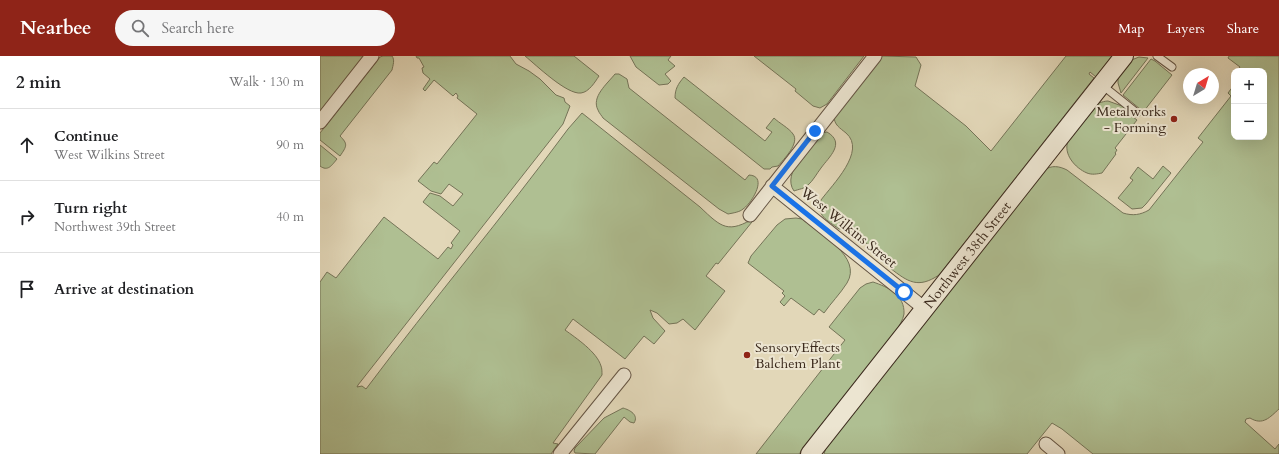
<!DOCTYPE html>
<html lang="en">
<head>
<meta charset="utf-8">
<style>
	body { margin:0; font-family:Cardo,serif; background:#f6f6f6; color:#202124 }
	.controls { position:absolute; right:12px; top:12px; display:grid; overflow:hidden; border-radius:8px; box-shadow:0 4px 16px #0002 }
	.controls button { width:36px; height:36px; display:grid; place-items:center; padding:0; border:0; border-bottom:1px solid #e0e0e0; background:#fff; color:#202124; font:20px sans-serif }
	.compass { position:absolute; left:863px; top:12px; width:36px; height:36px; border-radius:50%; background:#fff; box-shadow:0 4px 16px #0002; rotate:38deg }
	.stop { position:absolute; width:12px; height:12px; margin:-9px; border:3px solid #1a73e8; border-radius:50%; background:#fff }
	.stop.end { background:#1a73e8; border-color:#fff; box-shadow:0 1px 4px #0008 }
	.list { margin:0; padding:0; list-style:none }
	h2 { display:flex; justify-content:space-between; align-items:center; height:52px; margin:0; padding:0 16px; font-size:17px }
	h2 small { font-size:13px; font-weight:400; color:#757577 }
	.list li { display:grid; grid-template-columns:26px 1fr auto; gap:12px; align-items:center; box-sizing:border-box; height:72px; padding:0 16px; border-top:1px solid #e0e0e0 }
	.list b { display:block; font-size:15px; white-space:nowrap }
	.list p { margin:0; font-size:13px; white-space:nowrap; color:#757577 }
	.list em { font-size:13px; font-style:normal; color:#757577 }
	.icon { flex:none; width:22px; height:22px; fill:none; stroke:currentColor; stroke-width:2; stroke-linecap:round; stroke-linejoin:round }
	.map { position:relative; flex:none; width:959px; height:398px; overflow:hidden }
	header { display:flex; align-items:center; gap:24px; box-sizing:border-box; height:56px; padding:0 20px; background:#8f2418; color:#fff }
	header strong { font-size:19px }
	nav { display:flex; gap:22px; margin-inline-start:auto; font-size:14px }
	.search { width:280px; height:36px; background:#f6f6f6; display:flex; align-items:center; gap:10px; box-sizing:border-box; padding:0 14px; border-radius:22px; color:#757577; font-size:15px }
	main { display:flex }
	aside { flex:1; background:#fff }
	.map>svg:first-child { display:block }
	.green { fill:#afbf92; stroke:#757458 }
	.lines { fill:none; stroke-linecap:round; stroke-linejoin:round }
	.lane-casing { stroke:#655544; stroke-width:9 }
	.street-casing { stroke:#655544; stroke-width:15 }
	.secondary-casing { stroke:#3b2a1d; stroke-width:20 }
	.lane { stroke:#ece5d1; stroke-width:7 }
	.street { stroke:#ece5d1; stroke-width:13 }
	.secondary { stroke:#ece5d1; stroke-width:18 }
	.route { stroke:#1a73e8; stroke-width:5 }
	.poi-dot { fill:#8f2418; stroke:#ece5d1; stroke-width:1.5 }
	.labels { text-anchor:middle; stroke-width:4; stroke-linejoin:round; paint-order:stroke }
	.poi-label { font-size:14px; fill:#3b2a1d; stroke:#ece5d1; text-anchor:end }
	.street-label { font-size:14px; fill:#3b2a1d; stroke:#ece5d1 }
</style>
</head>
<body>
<header>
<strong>Nearbee</strong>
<div class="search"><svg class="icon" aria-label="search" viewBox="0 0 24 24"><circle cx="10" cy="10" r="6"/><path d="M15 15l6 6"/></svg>Search here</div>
<nav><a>Map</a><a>Layers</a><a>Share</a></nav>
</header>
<main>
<aside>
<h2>2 min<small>Walk · 130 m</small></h2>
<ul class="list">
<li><svg class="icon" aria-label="ahead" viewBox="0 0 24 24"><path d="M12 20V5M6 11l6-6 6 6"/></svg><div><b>Continue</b><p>West Wilkins Street</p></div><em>90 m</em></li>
<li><svg class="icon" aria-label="right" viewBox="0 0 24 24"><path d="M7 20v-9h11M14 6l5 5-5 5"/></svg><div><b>Turn right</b><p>Northwest 39th Street</p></div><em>40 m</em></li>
<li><svg class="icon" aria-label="arrive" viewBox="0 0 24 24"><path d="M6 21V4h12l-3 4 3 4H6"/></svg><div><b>Arrive at destination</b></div></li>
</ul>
</aside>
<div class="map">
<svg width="959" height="398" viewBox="0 0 959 398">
	<rect width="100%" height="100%" fill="#e2d7b8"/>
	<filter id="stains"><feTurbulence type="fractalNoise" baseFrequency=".005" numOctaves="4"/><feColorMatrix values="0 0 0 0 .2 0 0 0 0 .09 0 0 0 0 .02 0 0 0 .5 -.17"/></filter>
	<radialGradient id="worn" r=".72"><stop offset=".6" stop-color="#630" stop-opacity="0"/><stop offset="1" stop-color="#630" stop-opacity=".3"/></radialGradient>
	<path class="green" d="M 0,0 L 44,0 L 0,56 Z
		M 63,0 L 72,0 C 75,4 73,9 72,14 L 20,80 C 28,88 27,90 20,100 L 0,84 L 0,77 L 60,1 Z
		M 96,0 L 190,0 L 196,8 L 209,15 L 220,23 L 236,39 L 244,42 L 245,46 L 250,50 L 243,68 L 38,329 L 37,331 L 42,330 L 46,333 C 112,245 183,161 248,73 L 262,57 L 380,151 C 402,172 408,178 436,161 L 398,208 L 396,207 L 386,220 L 405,235 L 375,274 L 363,263 L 357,267 L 349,268 L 337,257 L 330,254 L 333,262 L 345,275 L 334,288 L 324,280 L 305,303 L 253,263 L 245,274 C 256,282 277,296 281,310 C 282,312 282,316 282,319 L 233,387 L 238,388 L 231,398 L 0,398 L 0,226 L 7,216 L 16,222 L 64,161 L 118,203 L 128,191 L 131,193 L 133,189 L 131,187 L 140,175 L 103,146 L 110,137 L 120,140 L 133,150 L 143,138 L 129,128 L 121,138 L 111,135 L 98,125 L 114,106 L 117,108 L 157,58 L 137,42 L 138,40 L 136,37 L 133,40 L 114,24 L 105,35 L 103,33 L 110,23 L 103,17 L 102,12 L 104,11 L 99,2 L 97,2 Z
		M 205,0 L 254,0 L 279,20 C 275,26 269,36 261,37 C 247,39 216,9 205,0 Z
		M 310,0 L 351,0 L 348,4 L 355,10 L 345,18 L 351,25 L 348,28 L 339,29 L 316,11 Z
		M 434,0 L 544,0 L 507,48 L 500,52 L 493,50 L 475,35 L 476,33 Z
		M 562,0 L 596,1 L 601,9 L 595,30 L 646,70 L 671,95 L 746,0 L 792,0 L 776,21 L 770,16 L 769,18 L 774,22 L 619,219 C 598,233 588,226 570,212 L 570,205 L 526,172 L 519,173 C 507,164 496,160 501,144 C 512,129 547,95 526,77 C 520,72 514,69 514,60 Z
		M 909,0 L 959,0 L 959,353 C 950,361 943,370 930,362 L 926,363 L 925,366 L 955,393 L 959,388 L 959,398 L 773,398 L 742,373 L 732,367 L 707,398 L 504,398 L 507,389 L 724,114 C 732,109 739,110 747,114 L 803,157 C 813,160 820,159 829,154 L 883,86 L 878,82 L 911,40 L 908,37 L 914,29 L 914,81 L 944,81 L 944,15 L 917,15 L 920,11 L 908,2 Z
		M 819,1 L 828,2 L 801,37 L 798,27 L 798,21 L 809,5 Z
		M 831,3 L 835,5 L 852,19 L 824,55 L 821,52 L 820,53 L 803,39 Z
		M 299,18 L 307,23 L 309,32 L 425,124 L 429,119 C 449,120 431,148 423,153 C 420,156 413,157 408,158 L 399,153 L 283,62 C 282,60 279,57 278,54 C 271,41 287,28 295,18 Z
		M 364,21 L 445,85 L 452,76 L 446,72 L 454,62 C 459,67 469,72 473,78 C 480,87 464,103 458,110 L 452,111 L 450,113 L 444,113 L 355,42 C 355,33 358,28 364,21 Z
		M 788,45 L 802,50 L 814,60 L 813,61 L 817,64 L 795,92 L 797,94 L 795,97 L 796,98 L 782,117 C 777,118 772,119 767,117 C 755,112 743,98 748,85 C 751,78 773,49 779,47 C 782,46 785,45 788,45 Z
		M 507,76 C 526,87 509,101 501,112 C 497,117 493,125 488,129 C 484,133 479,133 474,135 C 461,117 491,90 501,77 Z
		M 0,89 L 17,103 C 12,109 8,116 0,110 Z
		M 843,110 L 851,117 L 826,148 L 822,152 L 812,153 L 798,142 L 813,124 L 810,122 L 818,111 L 833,123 Z
		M 476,162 L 482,163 C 499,177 543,201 527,227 C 520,238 511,247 504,257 L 499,253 L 494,259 L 471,242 L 464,250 L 460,246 L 465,240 L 462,237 L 464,235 L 428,207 L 431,200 L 457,169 L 465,163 Z
		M 553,226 C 568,231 585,239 584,258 C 583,264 579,270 576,275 L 479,398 L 436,398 L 525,284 L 509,271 L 540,232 L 546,228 Z
		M 303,352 C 310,354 319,359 314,367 L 310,366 L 304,361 L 275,398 L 255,397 L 254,395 L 255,392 L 284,362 Z"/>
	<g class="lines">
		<defs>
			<path id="lane" d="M 837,0 L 852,11
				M 782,29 L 817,57"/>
			<path id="street" d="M 0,66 L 52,0
				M 452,130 L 605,253
				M 430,159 L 555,0
				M 726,388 L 738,398
				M 240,398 L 304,319"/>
			<g id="secondary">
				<path id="s1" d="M 490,398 L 804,0"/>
			</g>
		</defs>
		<use href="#lane" class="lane-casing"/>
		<use href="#street" class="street-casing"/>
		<use href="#secondary" class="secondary-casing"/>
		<use href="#lane" class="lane"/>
		<use href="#street" class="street"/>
		<use href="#secondary" class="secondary"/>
	</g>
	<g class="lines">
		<path class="route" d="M 495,75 L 452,130 L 584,236"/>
	</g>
	<g class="poi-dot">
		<circle cx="854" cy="63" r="4"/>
		<circle cx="427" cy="299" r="4"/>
	</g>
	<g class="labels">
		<g class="poi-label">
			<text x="846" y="60">Metalworks<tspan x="846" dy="16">- Forming</tspan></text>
			<text x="435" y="296" text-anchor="start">SensoryEffects<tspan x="435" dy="16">Balchem Plant</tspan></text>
		</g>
		<g class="street-label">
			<text transform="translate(529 171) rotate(39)" y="5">West Wilkins Street</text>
			<text dy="5" stroke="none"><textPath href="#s1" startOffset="254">Northwest 38th Street</textPath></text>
		</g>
	</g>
	<rect width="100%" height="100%" filter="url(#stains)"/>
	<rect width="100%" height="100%" fill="url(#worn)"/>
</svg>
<div class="controls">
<button>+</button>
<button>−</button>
</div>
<svg class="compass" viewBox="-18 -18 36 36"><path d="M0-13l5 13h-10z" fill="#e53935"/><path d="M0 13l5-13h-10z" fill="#757577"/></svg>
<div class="stop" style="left:584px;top:236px"></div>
<div class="stop end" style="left:495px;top:75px"></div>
</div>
</main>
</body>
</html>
